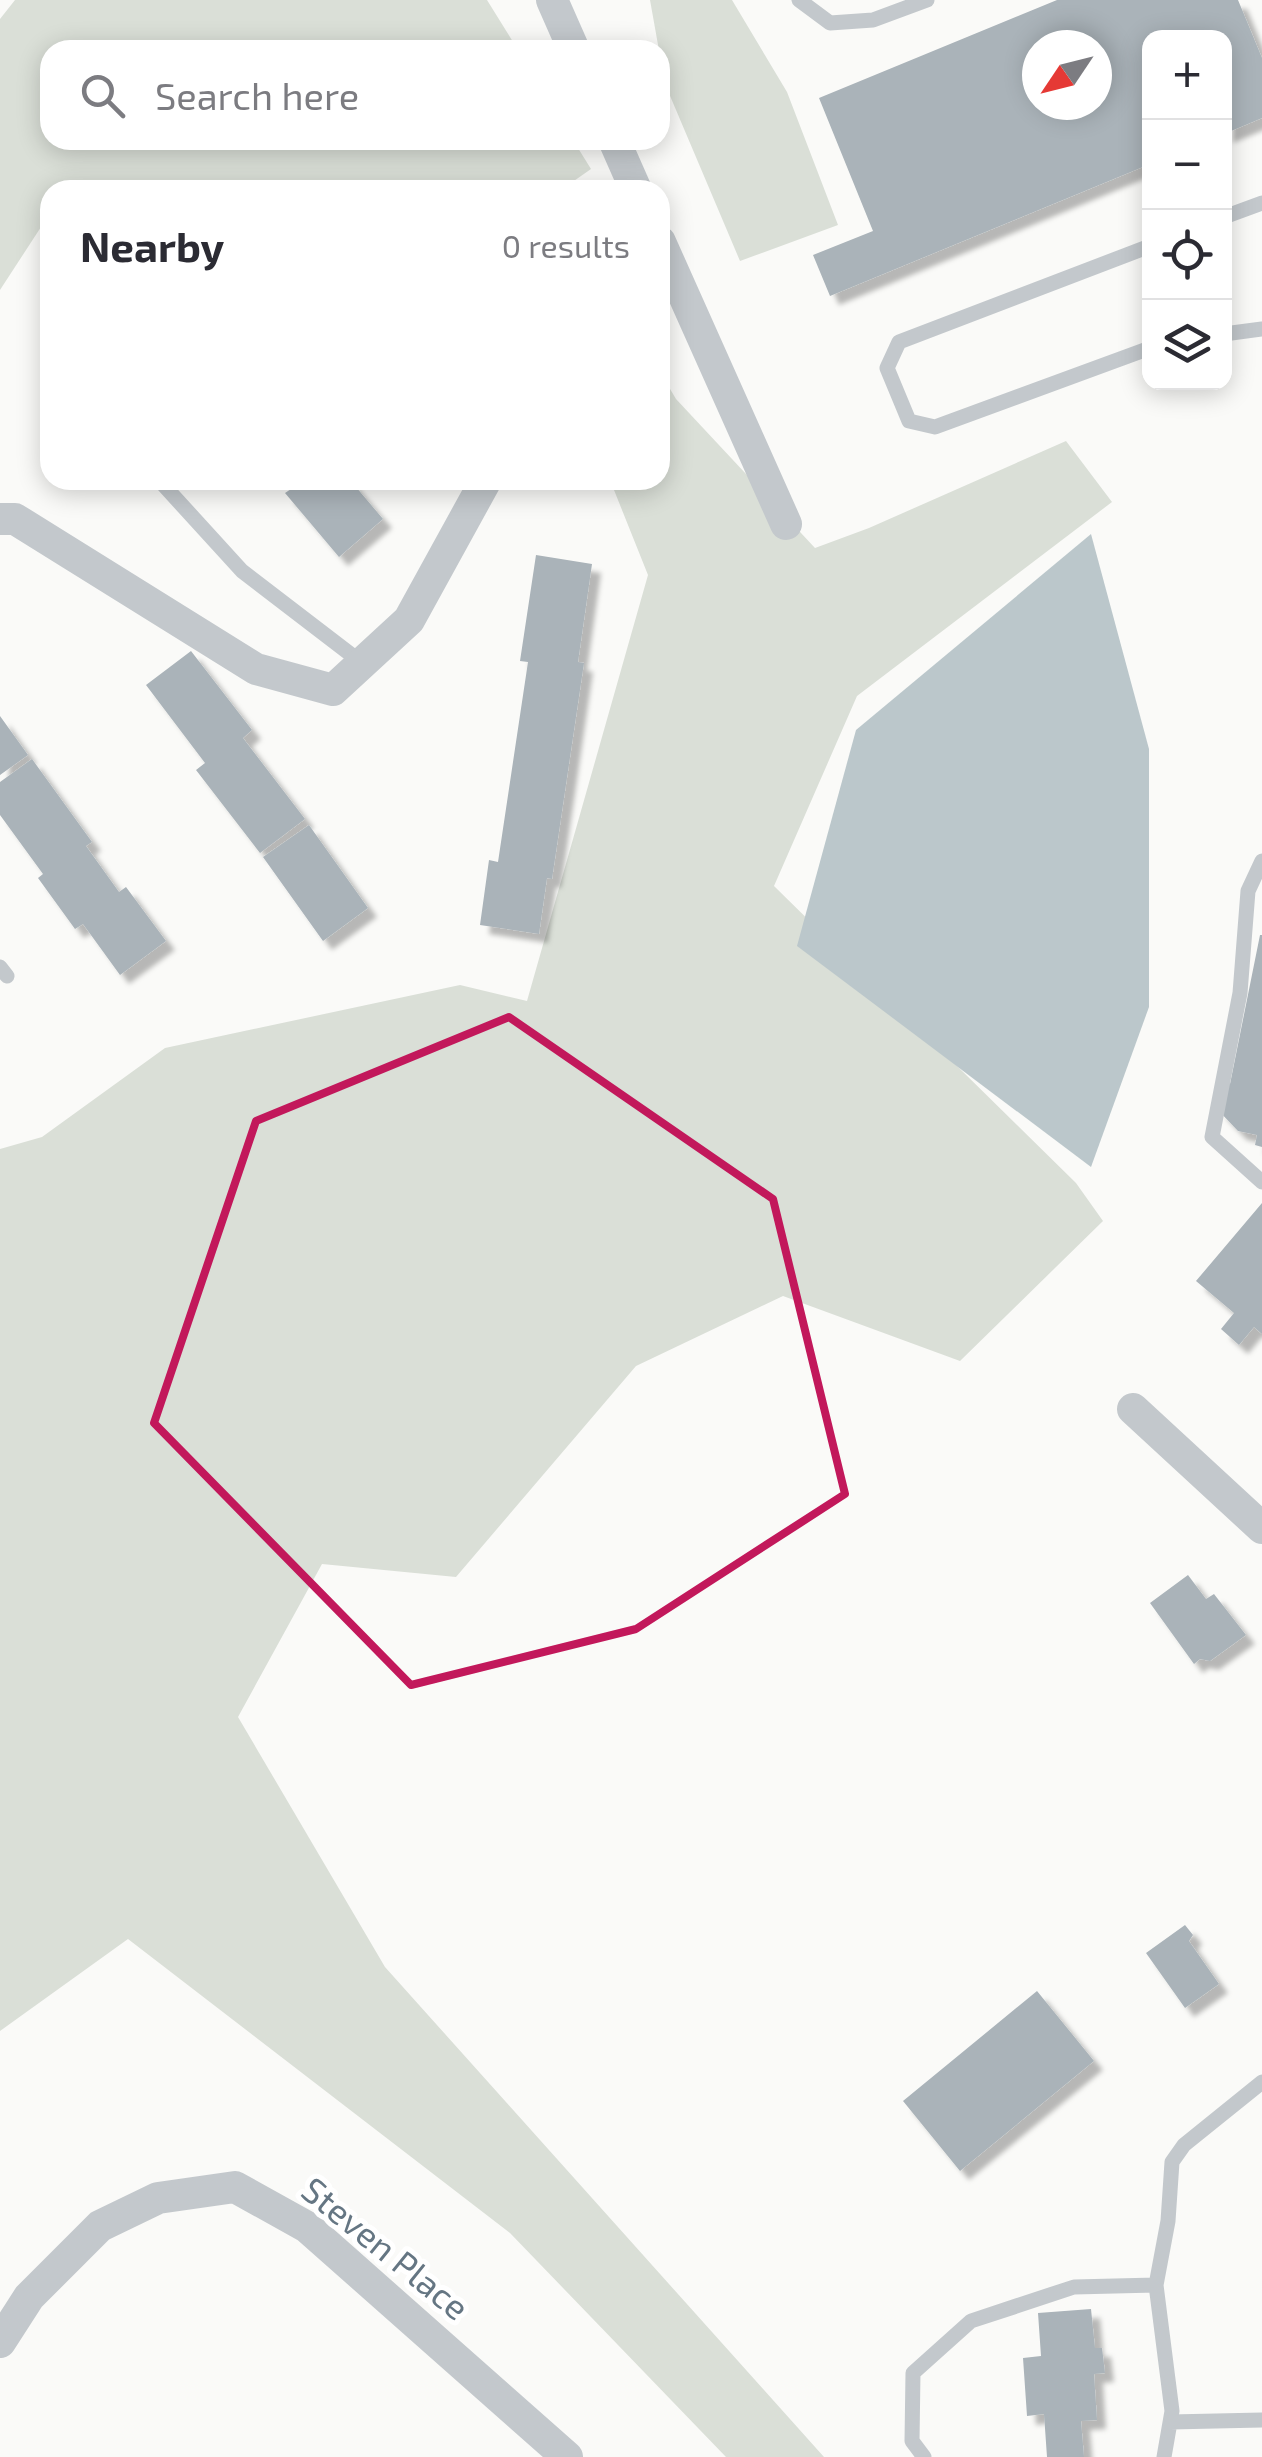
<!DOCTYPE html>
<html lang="en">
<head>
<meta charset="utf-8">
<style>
	body { margin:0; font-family:"Exo 2",sans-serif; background:#f7f7f7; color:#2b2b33 }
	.controls { position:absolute; right:30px; top:30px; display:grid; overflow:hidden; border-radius:20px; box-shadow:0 5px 25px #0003 }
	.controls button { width:90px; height:90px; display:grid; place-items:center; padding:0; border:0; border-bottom:2px solid #e1e1e2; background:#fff; color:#2b2b33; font:50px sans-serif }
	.compass { position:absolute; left:1022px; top:30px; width:90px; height:90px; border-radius:50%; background:#fff; box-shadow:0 5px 25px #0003; rotate:235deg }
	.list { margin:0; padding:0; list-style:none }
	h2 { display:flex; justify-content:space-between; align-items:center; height:130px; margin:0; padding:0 40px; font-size:42px }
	h2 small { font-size:32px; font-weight:400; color:#7c7c81 }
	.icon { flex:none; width:55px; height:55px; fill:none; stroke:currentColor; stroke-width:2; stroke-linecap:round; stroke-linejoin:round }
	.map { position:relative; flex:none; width:1262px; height:2457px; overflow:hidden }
	.search { position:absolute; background:#fff; box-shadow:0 5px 25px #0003; left:40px; top:40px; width:630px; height:110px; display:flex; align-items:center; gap:25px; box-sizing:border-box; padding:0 35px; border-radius:30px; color:#7c7c81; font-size:38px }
	.panel { position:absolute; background:#fff; box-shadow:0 5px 25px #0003; left:40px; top:180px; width:630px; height:310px; border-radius:30px }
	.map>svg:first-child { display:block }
	.green { fill:#dadfd7 }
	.water { fill:#bbc7cb }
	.building { fill:#aab3b9; fill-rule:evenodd; filter:url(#shadow) }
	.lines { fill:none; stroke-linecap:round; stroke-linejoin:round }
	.service { stroke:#c3c8cc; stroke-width:15 }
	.minor { stroke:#c3c8cc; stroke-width:32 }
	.marked { fill:none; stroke:#c2185b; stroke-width:8; stroke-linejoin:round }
	.labels { text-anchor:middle; stroke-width:10; stroke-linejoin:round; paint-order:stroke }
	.street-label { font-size:35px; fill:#657683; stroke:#fff }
</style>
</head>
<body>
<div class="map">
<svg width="1262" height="2457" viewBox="0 0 1262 2457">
	<defs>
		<filter id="shadow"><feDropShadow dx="9" dy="9" stdDeviation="2.5" flood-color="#0004"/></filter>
	</defs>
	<rect width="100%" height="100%" fill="#fafaf8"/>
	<path class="green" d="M 15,0 L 487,0 L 518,50 L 50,50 L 50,140 L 573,140 L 591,169 L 561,190 L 112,190 L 95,184 L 87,190 L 50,190 L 50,220 L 41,227 L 0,290 L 0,19 Z
		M 650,0 L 732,0 L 787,92 L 838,225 L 740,261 L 665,84 Z
		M 660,372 L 676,399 L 815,548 L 869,528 L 1066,441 L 1112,502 L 857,696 L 774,886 L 1076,1183 L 1103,1221 L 960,1361 L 783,1296 L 636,1366 L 456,1577 L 322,1564 L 238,1717 L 385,1967 L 824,2457 L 726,2457 L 510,2233 L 128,1939 L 0,2031 L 0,1149 L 42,1137 L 165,1048 L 460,985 L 527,1001 L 648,575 L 610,480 L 660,480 Z"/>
	<path class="water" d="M 1091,534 L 1149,749 L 1149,1007 L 1091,1167 L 797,946 L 856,730 Z"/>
	<path class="building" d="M 1057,0 L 1238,0 L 1262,58 L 1262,118 L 1224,134 L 1224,38 L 1150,38 L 1150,164 L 830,296 L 813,255 L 873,231 L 819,98 ZM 1037,45 L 1097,45 L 1097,105 L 1037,105 Z
		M 283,480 L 350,480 L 383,519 L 339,557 L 285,493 L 291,489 Z
		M 536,555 L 592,564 L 578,662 L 584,663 L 552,879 L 547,878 L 539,934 L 480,925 L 489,860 L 498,862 L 528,662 L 520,661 Z
		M 191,651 L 252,730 L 243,738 L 305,819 L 260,853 L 196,770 L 205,763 L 146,685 Z
		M 0,716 L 28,755 L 0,775 Z
		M 32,759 L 92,842 L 86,846 L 119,892 L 126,887 L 166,941 L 120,975 L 83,924 L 75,929 L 38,878 L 43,874 L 0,815 L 0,782 Z
		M 309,825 L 368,908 L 323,941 L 263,857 Z
		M 1260,935 L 1262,935 L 1262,1147 L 1255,1145 L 1257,1135 L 1238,1131 L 1218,1110 L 1223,1082 L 1230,1084 Z
		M 1262,1203 L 1262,1334 L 1254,1327 L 1239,1345 L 1221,1329 L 1234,1313 L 1196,1281 Z
		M 1188,1575 L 1206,1599 L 1214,1594 L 1246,1635 L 1210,1661 L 1200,1659 L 1194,1664 L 1150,1603 Z
		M 1185,1925 L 1193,1935 L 1189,1941 L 1219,1984 L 1185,2008 L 1146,1953 Z
		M 1037,1991 L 1094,2061 L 960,2171 L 903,2101 Z
		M 1091,2309 L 1095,2348 L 1102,2348 L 1105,2373 L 1094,2374 L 1097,2420 L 1081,2421 L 1084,2457 L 1047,2457 L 1044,2414 L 1027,2416 L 1023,2358 L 1041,2356 L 1038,2313 Z"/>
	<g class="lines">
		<path class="service" d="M 799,0 L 830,23 L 873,20 L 927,0
			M 1224,217 L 1262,203
			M 1150,246 L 899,342 L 887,368 L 909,421 L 935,427 L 1150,348
			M 1224,334 L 1262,329
			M 159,480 L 242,571 L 362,663
			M 1262,861 L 1248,891 L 1240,993 L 1212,1137 L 1262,1182
			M 0,967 L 7,976
			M 1156,2285 L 1172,2411 L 1164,2457
			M 1170,2422 L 1262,2420
			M 924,2457 L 912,2441 L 913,2373 L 971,2321 L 1074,2287 L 1156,2285 L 1168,2221 L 1172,2162 L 1184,2145 L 1262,2082"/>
		<path class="minor" d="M 552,0 L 574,50
			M 614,140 L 636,190
			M 660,242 L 786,524
			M 0,519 L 15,519 L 256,669 L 333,690 L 409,620 L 486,480
			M 1133,1409 L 1262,1528
			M 0,2342 L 29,2297 L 100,2226 L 158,2198 L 235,2187 L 307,2227 L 567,2457"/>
	</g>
	<path class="marked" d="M 509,1017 L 773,1199 L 845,1494 L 636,1629 L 411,1685 L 154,1423 L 256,1121 Z"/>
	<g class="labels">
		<g class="street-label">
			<text transform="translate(385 2249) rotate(39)" y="12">Steven Place</text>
		</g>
	</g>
</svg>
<div class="controls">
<button>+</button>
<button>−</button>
<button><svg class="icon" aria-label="locate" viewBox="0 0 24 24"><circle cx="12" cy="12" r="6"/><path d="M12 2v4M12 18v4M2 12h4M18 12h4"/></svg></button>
<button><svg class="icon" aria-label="layers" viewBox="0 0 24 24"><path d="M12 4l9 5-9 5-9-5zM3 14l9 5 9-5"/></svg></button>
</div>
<svg class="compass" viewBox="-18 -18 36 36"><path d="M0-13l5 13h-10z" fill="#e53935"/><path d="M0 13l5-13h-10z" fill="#7c7c81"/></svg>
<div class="search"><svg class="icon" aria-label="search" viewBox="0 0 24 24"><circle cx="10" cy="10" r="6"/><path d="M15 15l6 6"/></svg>Search here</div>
<section class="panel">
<h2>Nearby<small>0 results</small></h2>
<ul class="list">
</ul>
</section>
</div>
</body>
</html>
